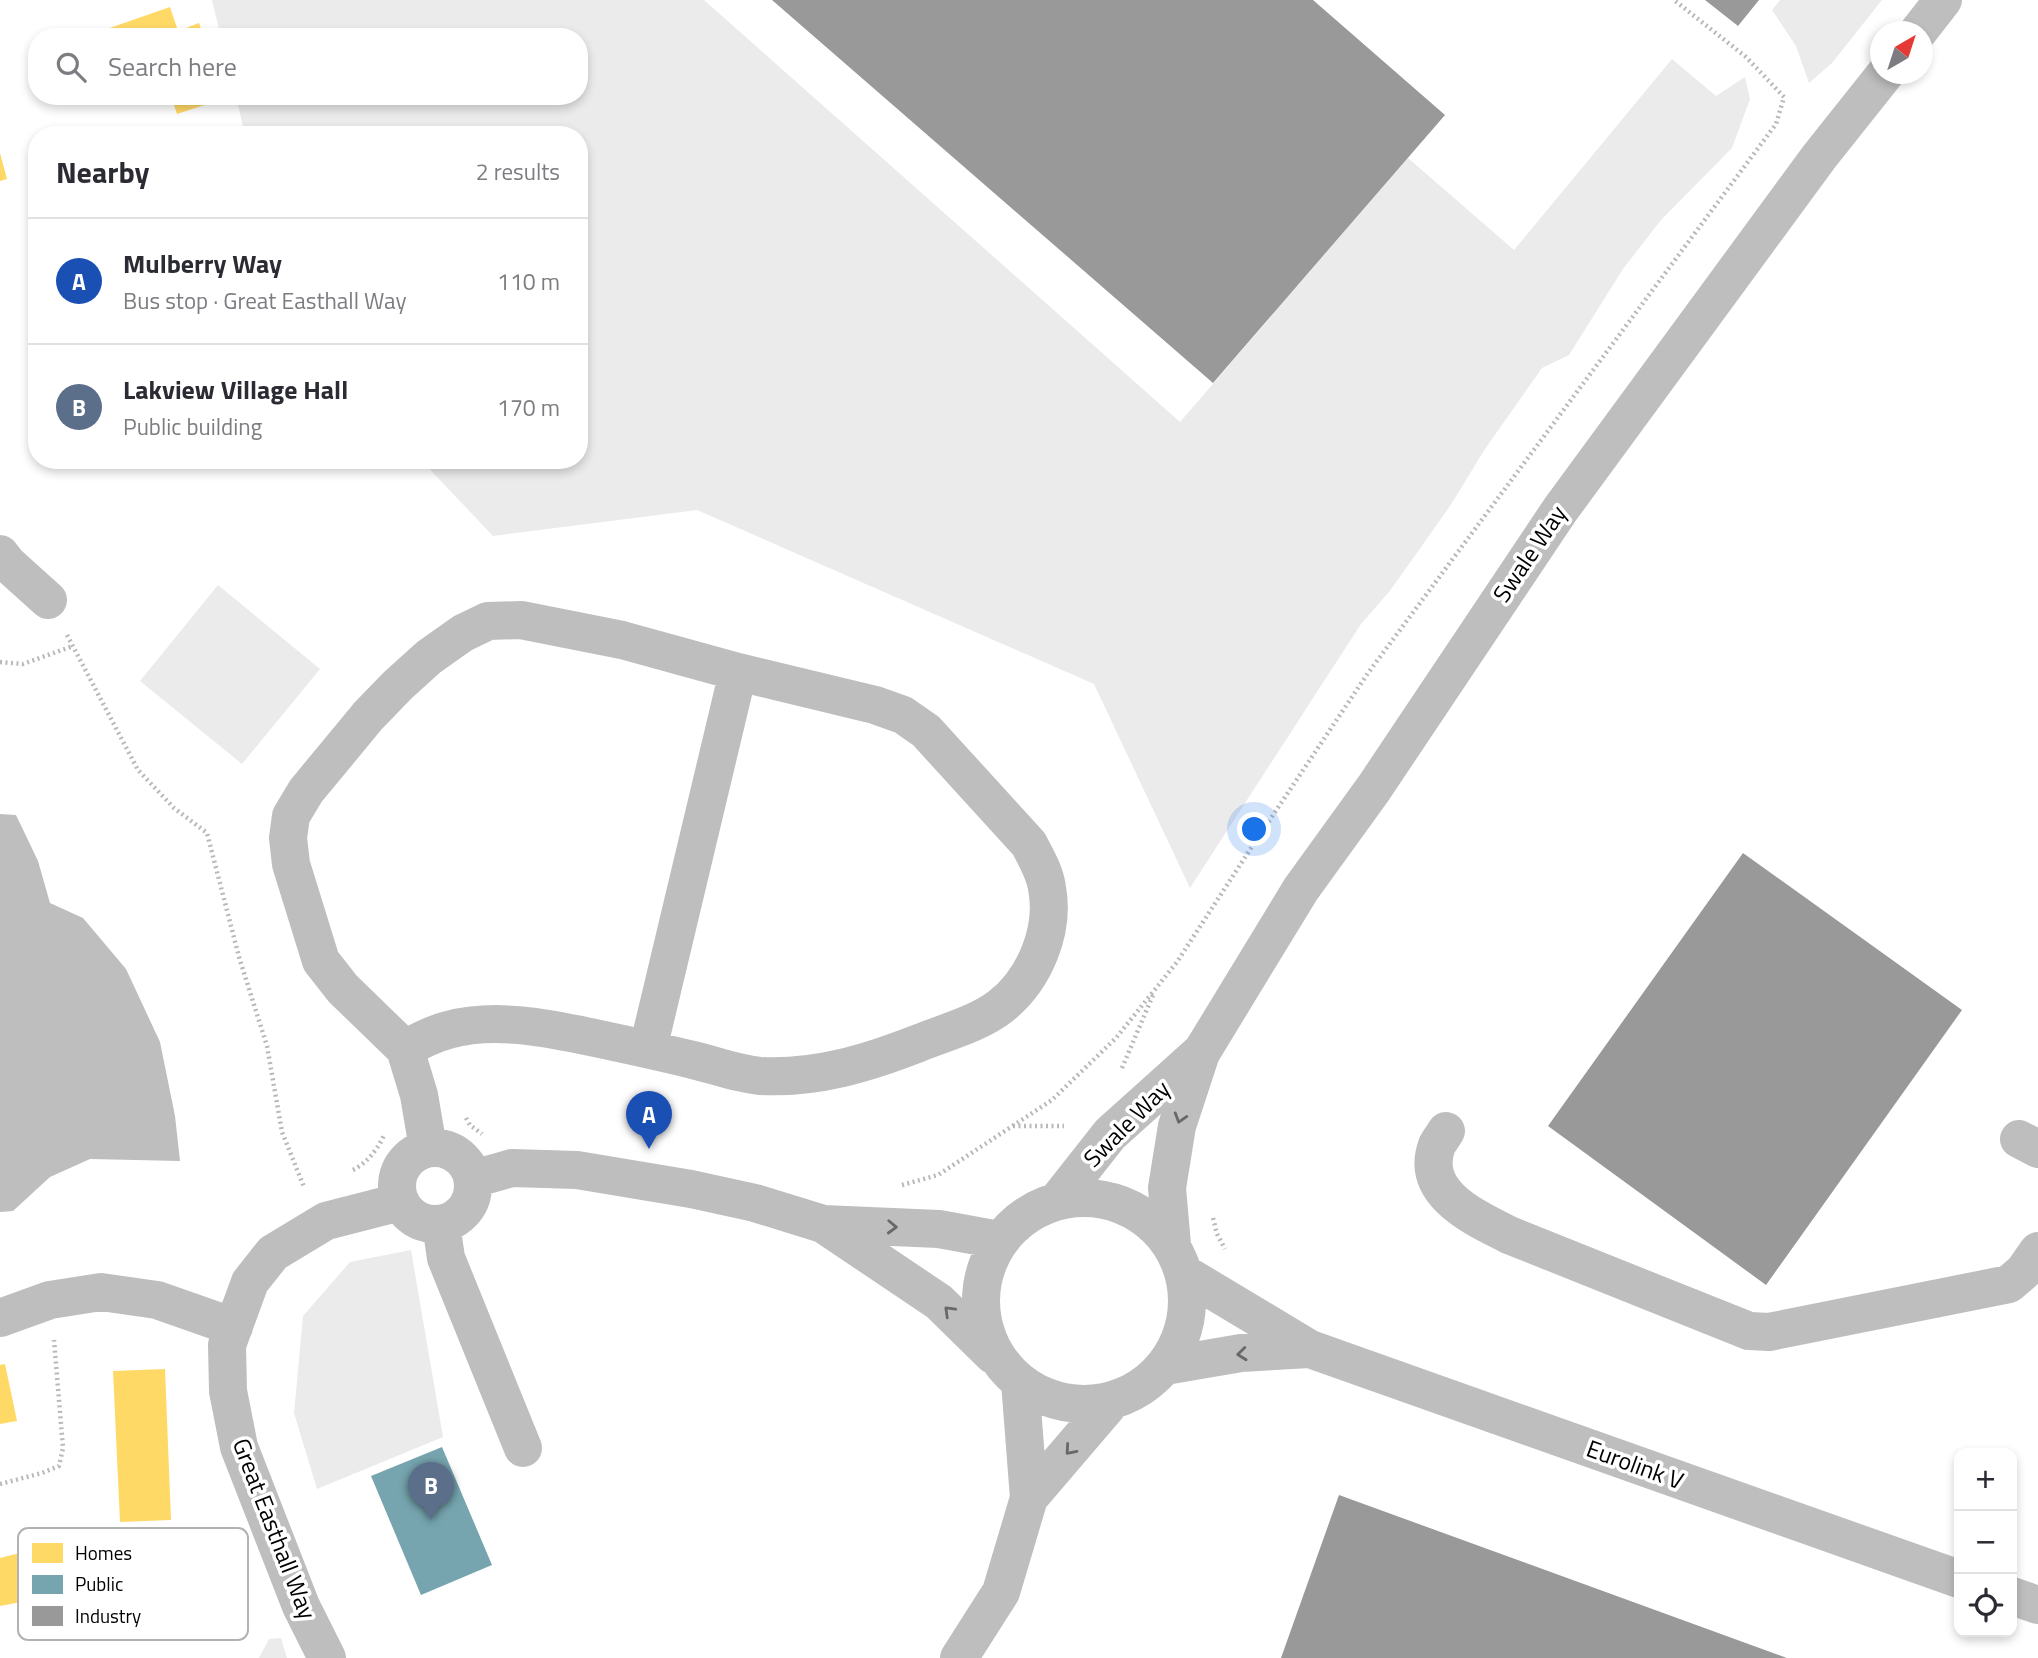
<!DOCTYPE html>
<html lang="en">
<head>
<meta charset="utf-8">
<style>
	body { margin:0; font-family:"Titillium Web",sans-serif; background:#f7f7f7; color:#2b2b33 }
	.controls { position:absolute; right:21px; bottom:21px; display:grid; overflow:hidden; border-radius:14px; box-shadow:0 4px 10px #0003 }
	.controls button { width:63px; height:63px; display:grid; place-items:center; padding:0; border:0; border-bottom:2px solid #e1e1e2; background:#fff; color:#2b2b33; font:35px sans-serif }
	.compass { position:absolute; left:1870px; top:21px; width:63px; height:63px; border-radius:50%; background:#fff; box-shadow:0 4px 10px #0003; rotate:39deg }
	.you { position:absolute; left:1255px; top:830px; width:24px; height:24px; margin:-18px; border:5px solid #fff; border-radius:50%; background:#1a73e8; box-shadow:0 0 0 10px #1a73e833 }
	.badge { display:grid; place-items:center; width:46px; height:46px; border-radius:50%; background:#7c3aed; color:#fff; font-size:23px; font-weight:700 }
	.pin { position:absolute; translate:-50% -58px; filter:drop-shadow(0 2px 4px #0008) }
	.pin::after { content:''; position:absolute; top:37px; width:24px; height:21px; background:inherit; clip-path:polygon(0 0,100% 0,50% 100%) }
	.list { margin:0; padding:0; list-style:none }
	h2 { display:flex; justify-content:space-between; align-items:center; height:91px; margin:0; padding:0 28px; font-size:30px }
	h2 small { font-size:23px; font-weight:400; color:#7c7c81 }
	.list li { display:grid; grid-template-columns:46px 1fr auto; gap:21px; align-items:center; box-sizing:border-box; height:126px; padding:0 28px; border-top:2px solid #e1e1e2 }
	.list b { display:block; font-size:26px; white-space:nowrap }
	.list p { margin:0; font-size:23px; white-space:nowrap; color:#7c7c81 }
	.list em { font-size:23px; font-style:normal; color:#7c7c81 }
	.icon { flex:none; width:38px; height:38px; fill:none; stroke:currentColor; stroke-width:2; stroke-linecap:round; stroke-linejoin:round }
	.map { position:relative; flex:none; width:2038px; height:1658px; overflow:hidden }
	.search { position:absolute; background:#fff; box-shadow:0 4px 10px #0003; left:28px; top:28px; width:560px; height:77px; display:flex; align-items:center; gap:18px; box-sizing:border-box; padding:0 24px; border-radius:28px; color:#7c7c81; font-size:26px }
	.panel { position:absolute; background:#fff; box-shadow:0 4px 10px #0003; left:28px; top:126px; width:560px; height:343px; border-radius:28px }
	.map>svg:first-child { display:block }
	.green { fill:#ebebeb }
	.water { fill:#bebebe }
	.homes { fill:#ffd966 }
	.public { fill:#76a5af }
	.industry { fill:#999 }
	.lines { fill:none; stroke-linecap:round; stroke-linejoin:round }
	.path { stroke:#b9b9b9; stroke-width:4.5; stroke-dasharray:2 3.5; stroke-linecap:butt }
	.minor { stroke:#bebebe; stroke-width:38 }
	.oneway { stroke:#686868 }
	.labels { text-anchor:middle; stroke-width:7; stroke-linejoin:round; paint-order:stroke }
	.street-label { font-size:24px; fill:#000; stroke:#fff }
	.key { fill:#fff; stroke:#b2b2b2; stroke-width:2 }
	.key-label { font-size:19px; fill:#000 }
</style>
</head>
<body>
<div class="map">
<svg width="2038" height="1658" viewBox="0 0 2038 1658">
	<rect width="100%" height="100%" fill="#fff"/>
	<path class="green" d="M 212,0 L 704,0 L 1180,422 L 1408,158 L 1514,250 L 1672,59 L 1716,96 L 1745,77 L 1750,99 L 1732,148 L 1661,220 L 1623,269 L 1569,355 L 1542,368 L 1485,449 L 1450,506 L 1414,557 L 1389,592 L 1361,624 L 1190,888 L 1094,684 L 697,510 L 493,536 L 421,460 L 579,460 L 579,135 L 245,135 L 236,96 L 579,96 L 579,37 L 221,37 Z
		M 1780,0 L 1882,0 L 1832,63 L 1809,83 L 1796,46 L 1772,10 Z
		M 218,585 L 320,669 L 242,764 L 140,681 Z
		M 411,1250 L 443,1437 L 317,1489 L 294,1413 L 303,1316 L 350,1262 Z
		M 281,1638 L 287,1658 L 259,1658 L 269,1639 Z"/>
	<path class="water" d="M 0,814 L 16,815 L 38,861 L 50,903 L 83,918 L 126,969 L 160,1042 L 175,1116 L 180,1161 L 90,1159 L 50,1177 L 13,1211 L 0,1212 Z"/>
	<path class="homes" d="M 170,7 L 178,31 L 199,23 L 204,37 L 106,37 L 104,30 Z
		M 171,96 L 229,96 L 229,97 L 177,114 Z
		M 0,153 L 7,179 L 0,181 Z
		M 5,1364 L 17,1421 L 0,1424 L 0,1365 Z
		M 165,1369 L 171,1520 L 120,1522 L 113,1371 Z
		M 47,1546 L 54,1596 L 0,1606 L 0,1558 Z"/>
	<path class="public" d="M 442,1447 L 492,1565 L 421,1595 L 371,1476 Z"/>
	<path class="industry" d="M 772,0 L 1313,0 L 1445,115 L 1213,383 Z
		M 1705,0 L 1759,0 L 1738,26 Z
		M 1743,853 L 1962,1010 L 1766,1285 L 1548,1126 Z
		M 1339,1495 L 1787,1658 L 1281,1658 Z"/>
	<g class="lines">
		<path class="path" d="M 67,635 L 138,770 L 174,808 L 207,833 L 239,957 L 267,1046 L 282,1132 L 304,1187
			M 0,662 L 23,664 L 73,646
			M 1122,1068 L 1153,995
			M 466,1118 L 470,1125 L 482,1134
			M 1013,1126 L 1064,1126
			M 353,1170 C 367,1163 378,1149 384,1135
			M 902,1185 L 938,1175 L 1052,1100 L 1116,1038 L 1177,962 L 1253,845 L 1368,673 L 1776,124 L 1784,97 L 1746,57 L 1674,0
			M 1213,1218 L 1217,1234 L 1225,1249
			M 0,1484 L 42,1473 L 59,1466 L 63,1448 L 54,1340"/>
		<path class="minor" d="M 1918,32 L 1943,0
			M 0,554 L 7,563 L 48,600
			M 405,1049 C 419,1041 432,1034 448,1030 C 495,1017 548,1028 595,1038 C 628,1045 660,1052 693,1060 C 714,1065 738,1074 760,1076 C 816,1079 868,1063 919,1043 C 946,1032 978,1024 1001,1006 C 1035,979 1055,930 1047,888 C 1045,872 1036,858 1029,844 L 926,731 L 903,715 L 875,705 L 738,672 L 622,640 L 521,620 L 488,621 L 463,633 L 429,657 L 398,685 L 368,716 L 306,791 L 291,816 L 288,838 L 291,864 L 321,961 L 343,989 L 405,1049 L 419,1095 L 428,1148
			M 648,1049 L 738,672
			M 1446,1131 C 1443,1136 1439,1141 1437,1145 C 1419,1194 1476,1218 1509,1235 L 1749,1331 L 1769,1332 L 2009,1284 L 2024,1271 L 2038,1251
			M 2019,1139 L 2038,1149
			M397 1186a38 38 0 1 1 76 0a38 38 0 1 1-76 0Z
			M 473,1179 L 512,1168 L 577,1170 L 691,1189 L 755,1203 L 823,1224 L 939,1229 L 999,1240
			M981 1301a103 103 0 1 1 206 0a103 103 0 1 1-206 0Z
			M 1058,1200 L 1110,1134 L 1199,1054
			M 441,1224 L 446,1258 L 523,1448
			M 823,1224 L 939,1302 L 993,1355
			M 1172,1245 L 1167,1188 L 1177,1126 L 1201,1053 L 1301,889 L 1374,788 L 1560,510 L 1819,157 L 1885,74
			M 1185,1274 L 1310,1349 L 1959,1579
			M 0,1318 L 50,1300 L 101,1292 L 157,1300 L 234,1327
			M 1165,1366 L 1241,1353 L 1310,1349
			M 1029,1498 L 1112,1401
			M 2012,1596 L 2038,1605
			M 327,1658 L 301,1606 L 239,1447 L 228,1391 L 227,1345 L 250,1282 L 273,1253 L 326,1221 L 400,1202
			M 959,1658 L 1001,1592 L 1029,1498 L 1020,1382"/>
	</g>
	<defs><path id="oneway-chevron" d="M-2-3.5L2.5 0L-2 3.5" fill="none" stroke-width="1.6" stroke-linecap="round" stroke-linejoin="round" transform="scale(1.75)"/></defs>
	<g class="oneway">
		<use href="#oneway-chevron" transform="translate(1180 1118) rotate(107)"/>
		<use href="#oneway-chevron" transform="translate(892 1227) rotate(2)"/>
		<use href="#oneway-chevron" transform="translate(949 1311) rotate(-136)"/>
		<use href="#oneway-chevron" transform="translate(1242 1354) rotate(174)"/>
		<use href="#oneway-chevron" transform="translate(1070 1450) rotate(131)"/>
	</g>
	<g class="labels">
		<g class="street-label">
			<text transform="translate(1530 554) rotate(-56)" y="8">Swale Way</text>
			<text transform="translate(1127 1124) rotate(-45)" y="8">Swale Way</text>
			<text transform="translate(1635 1465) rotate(20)" y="8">Eurolink V</text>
			<text transform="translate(274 1529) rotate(69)" y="8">Great Easthall Way</text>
		</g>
	</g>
	<rect x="18" y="1528" width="230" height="112" rx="10" class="key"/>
	<rect x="32" y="1543" width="31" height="20" fill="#ffd966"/>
	<rect x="32" y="1575" width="31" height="19" fill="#76a5af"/>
	<rect x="32" y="1606" width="31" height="20" fill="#999"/>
	<g class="key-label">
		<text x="75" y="1560">Homes</text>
		<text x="75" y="1591">Public</text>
		<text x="75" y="1623">Industry</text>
	</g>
</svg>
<div class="controls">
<button>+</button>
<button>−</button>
<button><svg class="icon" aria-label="locate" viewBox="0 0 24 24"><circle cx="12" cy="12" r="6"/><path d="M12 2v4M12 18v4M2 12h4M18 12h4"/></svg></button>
</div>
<svg class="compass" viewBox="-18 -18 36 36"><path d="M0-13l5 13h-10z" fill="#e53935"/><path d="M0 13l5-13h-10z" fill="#7c7c81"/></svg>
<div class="you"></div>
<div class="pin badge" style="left:649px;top:1149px;background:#1a4fb4">A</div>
<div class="pin badge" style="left:431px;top:1520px;background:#5c6f8a">B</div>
<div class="search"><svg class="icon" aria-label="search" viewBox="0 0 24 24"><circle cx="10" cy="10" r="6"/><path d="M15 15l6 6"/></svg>Search here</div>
<section class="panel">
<h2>Nearby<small>2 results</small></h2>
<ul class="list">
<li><span class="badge" style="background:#1a4fb4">A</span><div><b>Mulberry Way</b><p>Bus stop · Great Easthall Way</p></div><em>110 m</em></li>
<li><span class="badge" style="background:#5c6f8a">B</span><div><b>Lakview Village Hall</b><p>Public building</p></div><em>170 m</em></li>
</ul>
</section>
</div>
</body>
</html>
